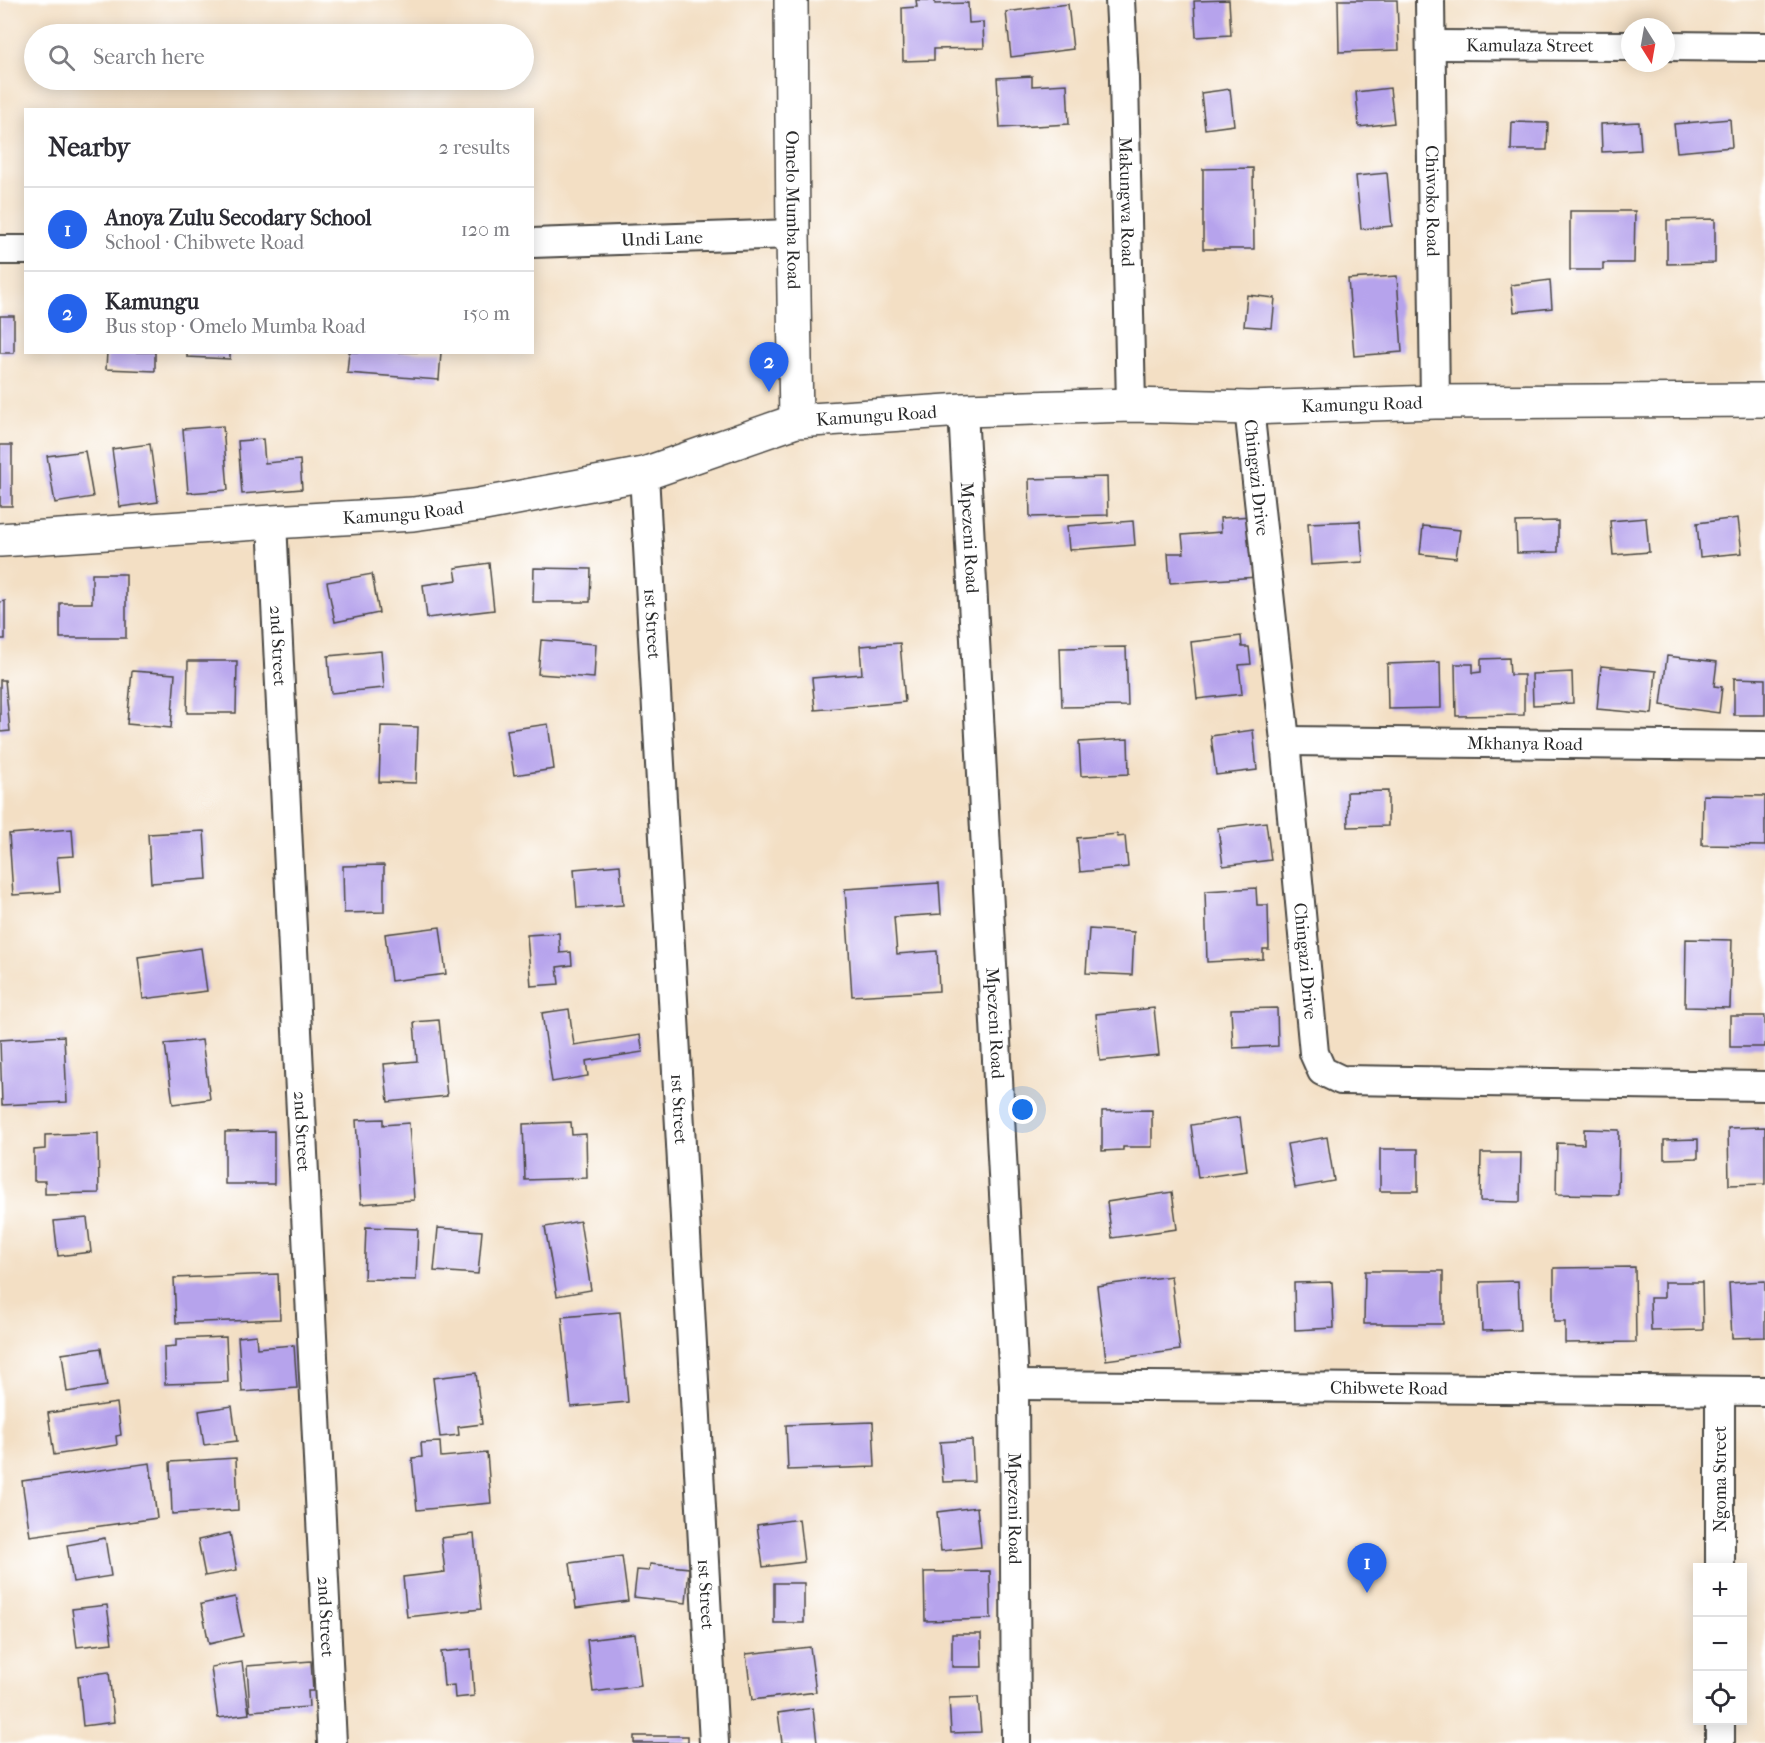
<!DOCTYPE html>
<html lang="en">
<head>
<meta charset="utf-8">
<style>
	body { margin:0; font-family:"IM FELL French Canon",serif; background:#f7f7f7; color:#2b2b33 }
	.controls { position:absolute; right:18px; bottom:18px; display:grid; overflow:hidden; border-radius:0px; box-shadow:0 3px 15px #0003 }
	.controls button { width:54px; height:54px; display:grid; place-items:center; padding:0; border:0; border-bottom:2px solid #e1e1e2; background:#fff; color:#2b2b33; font:30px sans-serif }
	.compass { position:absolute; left:1621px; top:18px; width:54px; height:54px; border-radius:50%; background:#fff; box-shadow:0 3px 15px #0003; rotate:169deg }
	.you { position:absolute; left:1023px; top:1110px; width:21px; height:21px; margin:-15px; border:4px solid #fff; border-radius:50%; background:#1a73e8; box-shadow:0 0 0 9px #1a73e833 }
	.badge { display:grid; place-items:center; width:39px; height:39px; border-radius:50%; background:#2563eb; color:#fff; font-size:20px; font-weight:700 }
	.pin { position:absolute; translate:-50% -50px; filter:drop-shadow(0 2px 3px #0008) }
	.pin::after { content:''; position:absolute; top:32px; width:21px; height:18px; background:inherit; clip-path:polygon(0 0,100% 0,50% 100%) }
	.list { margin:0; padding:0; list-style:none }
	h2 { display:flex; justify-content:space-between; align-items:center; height:78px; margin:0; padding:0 24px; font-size:26px }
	h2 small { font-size:20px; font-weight:400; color:#7c7c81 }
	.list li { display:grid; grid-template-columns:39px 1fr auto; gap:18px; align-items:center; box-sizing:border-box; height:84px; padding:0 24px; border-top:2px solid #e1e1e2 }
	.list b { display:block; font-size:22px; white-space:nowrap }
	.list p { margin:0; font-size:20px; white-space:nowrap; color:#7c7c81 }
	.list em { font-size:20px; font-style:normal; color:#7c7c81 }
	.icon { flex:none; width:33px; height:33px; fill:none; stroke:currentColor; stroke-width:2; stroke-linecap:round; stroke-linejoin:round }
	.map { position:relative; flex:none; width:1765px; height:1743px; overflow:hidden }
	.search { position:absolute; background:#fff; box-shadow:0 3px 15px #0003; left:24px; top:24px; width:510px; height:66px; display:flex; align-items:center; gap:15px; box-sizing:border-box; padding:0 21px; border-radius:33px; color:#7c7c81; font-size:22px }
	.panel { position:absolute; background:#fff; box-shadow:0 3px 15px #0003; left:24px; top:108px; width:510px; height:246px; border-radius:0px }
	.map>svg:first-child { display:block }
	.building { fill:#b6a3ec }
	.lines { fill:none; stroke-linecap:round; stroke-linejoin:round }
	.street-casing { stroke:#494642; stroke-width:32 }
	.secondary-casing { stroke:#494642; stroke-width:36 }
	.street { stroke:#fff; stroke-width:28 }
	.secondary { stroke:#fff; stroke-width:33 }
	.labels { text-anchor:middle; stroke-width:4.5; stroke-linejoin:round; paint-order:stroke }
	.street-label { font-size:18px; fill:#2b2b2b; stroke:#fff }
</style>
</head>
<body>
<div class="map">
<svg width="1765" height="1743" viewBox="0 0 1765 1743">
	<rect width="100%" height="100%" fill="#fff"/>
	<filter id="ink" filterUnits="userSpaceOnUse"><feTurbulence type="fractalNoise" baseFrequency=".0167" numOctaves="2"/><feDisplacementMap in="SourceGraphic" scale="12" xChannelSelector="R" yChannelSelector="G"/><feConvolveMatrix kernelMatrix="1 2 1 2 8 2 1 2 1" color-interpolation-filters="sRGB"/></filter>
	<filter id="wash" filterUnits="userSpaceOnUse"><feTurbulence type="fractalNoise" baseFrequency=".008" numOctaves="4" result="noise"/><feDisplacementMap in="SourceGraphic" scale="24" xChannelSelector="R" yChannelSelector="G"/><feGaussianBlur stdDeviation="1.35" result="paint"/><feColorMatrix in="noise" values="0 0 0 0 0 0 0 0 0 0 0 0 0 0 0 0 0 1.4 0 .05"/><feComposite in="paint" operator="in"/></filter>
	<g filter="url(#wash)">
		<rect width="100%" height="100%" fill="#f3dfc4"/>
		<g id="blocks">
			<path class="building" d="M 916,0 L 935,0 L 935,4 L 968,3 L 969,23 L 983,22 L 984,48 L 934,49 L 934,60 L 903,61 L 902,8 L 917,7 Z
				M 1229,0 L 1231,35 L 1196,37 L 1194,1 Z
				M 1338,0 L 1397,0 L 1399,50 L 1339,52 Z
				M 1068,4 L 1073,49 L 1011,57 L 1006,12 Z
				M 1032,76 L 1032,86 L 1067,84 L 1069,124 L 1000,128 L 997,78 Z
				M 1390,88 L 1394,123 L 1359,127 L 1356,92 Z
				M 1230,89 L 1234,125 L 1205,129 L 1201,93 Z
				M 1730,119 L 1732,147 L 1677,152 L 1674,124 Z
				M 1512,122 L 1548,123 L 1547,150 L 1511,150 Z
				M 1639,122 L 1641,150 L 1602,152 L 1601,124 Z
				M 1253,168 L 1254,249 L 1203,249 L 1203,169 Z
				M 1387,173 L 1392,226 L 1361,229 L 1356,176 Z
				M 1570,211 L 1635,211 L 1634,263 L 1603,263 L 1603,270 L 1570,270 Z
				M 1715,219 L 1715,263 L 1667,264 L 1667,220 Z
				M 1397,276 L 1402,352 L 1354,356 L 1348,279 Z
				M 1550,280 L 1552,308 L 1514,312 L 1511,285 Z
				M 1247,295 L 1275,298 L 1272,328 L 1244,326 Z
				M 0,316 L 14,316 L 14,353 L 0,353 Z
				M 107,352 L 155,352 L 155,371 L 106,369 Z
				M 187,352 L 230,352 L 230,359 L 187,357 Z
				M 349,352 L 441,352 L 439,380 L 347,373 Z
				M 223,426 L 228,490 L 188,493 L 183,429 Z
				M 263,439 L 265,463 L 300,460 L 302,489 L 242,494 L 238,441 Z
				M 150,444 L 158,502 L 120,507 L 112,449 Z
				M 0,445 L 12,445 L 12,506 L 0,506 Z
				M 85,451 L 93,497 L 55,503 L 47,456 Z
				M 1107,477 L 1108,515 L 1030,517 L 1029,479 Z
				M 1253,516 L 1257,577 L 1170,583 L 1168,553 L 1184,553 L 1182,535 L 1221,532 L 1220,518 Z
				M 1646,518 L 1649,552 L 1613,555 L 1610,521 Z
				M 1738,518 L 1742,553 L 1700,557 L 1697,523 Z
				M 1133,521 L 1135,545 L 1069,550 L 1067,526 Z
				M 1360,521 L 1363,562 L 1311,565 L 1308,523 Z
				M 1558,521 L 1558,552 L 1517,553 L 1516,522 Z
				M 1423,526 L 1460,530 L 1456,558 L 1420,554 Z
				M 489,563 L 494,610 L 427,618 L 423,585 L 457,580 L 455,568 Z
				M 534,568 L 591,569 L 590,602 L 533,602 Z
				M 92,574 L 126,574 L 126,638 L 60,638 L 60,603 L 92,603 Z
				M 372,574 L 379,613 L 335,622 L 327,582 Z
				M 5,601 L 5,639 L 0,639 L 0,602 Z
				M 1241,636 L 1242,647 L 1249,647 L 1251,664 L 1239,665 L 1242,694 L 1197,699 L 1191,642 Z
				M 541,640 L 596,644 L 594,678 L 538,674 Z
				M 900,643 L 905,702 L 815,710 L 812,678 L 862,674 L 860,646 Z
				M 1126,647 L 1128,706 L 1062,707 L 1060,648 Z
				M 381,651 L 384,688 L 331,693 L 328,656 Z
				M 1667,656 L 1717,662 L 1714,686 L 1722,687 L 1719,713 L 1661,705 Z
				M 1509,658 L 1510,675 L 1524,675 L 1524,715 L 1456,716 L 1455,664 L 1473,664 L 1473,673 L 1481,672 L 1481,659 Z
				M 188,661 L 237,661 L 236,713 L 187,713 Z
				M 1440,662 L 1441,708 L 1388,709 L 1387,664 Z
				M 1601,666 L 1656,671 L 1652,714 L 1597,709 Z
				M 132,671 L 175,674 L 171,728 L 127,724 Z
				M 1572,672 L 1573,703 L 1533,705 L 1532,674 Z
				M 1734,678 L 1765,679 L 1765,715 L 1734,715 Z
				M 0,680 L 5,680 L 10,731 L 0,732 Z
				M 548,724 L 554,769 L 514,775 L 507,730 Z
				M 381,726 L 418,727 L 416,783 L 379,782 Z
				M 1253,730 L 1257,770 L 1216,775 L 1211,736 Z
				M 1128,739 L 1129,774 L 1081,776 L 1079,742 Z
				M 1388,791 L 1388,826 L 1348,827 L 1347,792 Z
				M 1703,795 L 1765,796 L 1765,846 L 1702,845 Z
				M 1266,822 L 1271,860 L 1223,866 L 1218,828 Z
				M 72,829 L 74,856 L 57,857 L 60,892 L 13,895 L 9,834 Z
				M 204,831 L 207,879 L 151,883 L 148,834 Z
				M 1117,834 L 1118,837 L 1125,836 L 1128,867 L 1080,872 L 1077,838 Z
				M 384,865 L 384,912 L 344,913 L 343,866 Z
				M 620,865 L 623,905 L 577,908 L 574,869 Z
				M 939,883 L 941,914 L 894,917 L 897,954 L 937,951 L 939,991 L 852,996 L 845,889 Z
				M 1256,888 L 1257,905 L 1268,905 L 1269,949 L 1263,949 L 1263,959 L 1207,962 L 1205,891 Z
				M 440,927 L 446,974 L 391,981 L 385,934 Z
				M 1089,929 L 1134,932 L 1132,975 L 1086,973 Z
				M 559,933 L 560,953 L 571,952 L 572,965 L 557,967 L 559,984 L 531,986 L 527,935 Z
				M 1686,939 L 1732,940 L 1730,1008 L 1685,1007 Z
				M 201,948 L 207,991 L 143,999 L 138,957 Z
				M 1154,1008 L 1159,1055 L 1100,1061 L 1096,1014 Z
				M 1277,1008 L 1278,1046 L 1233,1048 L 1231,1009 Z
				M 569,1009 L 574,1045 L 640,1035 L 643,1052 L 586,1061 L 588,1076 L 552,1082 L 542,1013 Z
				M 1730,1016 L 1765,1016 L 1765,1047 L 1730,1047 Z
				M 439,1020 L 447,1096 L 388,1102 L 384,1064 L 417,1061 L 414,1022 Z
				M 64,1036 L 67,1102 L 2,1105 L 0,1040 Z
				M 202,1040 L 210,1099 L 173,1104 L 165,1044 Z
				M 1152,1110 L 1152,1147 L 1123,1147 L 1123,1150 L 1102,1151 L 1102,1111 Z
				M 1240,1117 L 1247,1171 L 1198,1178 L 1191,1125 Z
				M 383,1119 L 383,1125 L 409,1123 L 414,1200 L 361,1204 L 356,1120 Z
				M 571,1122 L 572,1135 L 586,1134 L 587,1178 L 525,1180 L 523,1124 Z
				M 1765,1127 L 1765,1184 L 1729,1185 L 1728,1128 Z
				M 1584,1129 L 1619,1130 L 1618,1195 L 1556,1194 L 1557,1143 L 1584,1144 Z
				M 274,1131 L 274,1184 L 225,1184 L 225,1132 Z
				M 98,1133 L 99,1193 L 45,1194 L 45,1181 L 34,1181 L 34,1150 L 45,1149 L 45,1135 Z
				M 1327,1137 L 1334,1181 L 1295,1188 L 1287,1144 Z
				M 1698,1139 L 1698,1158 L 1664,1159 L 1664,1140 Z
				M 1380,1149 L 1418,1149 L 1418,1191 L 1380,1191 Z
				M 1481,1153 L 1521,1153 L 1520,1202 L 1480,1201 Z
				M 1172,1192 L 1177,1229 L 1112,1238 L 1107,1202 Z
				M 87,1218 L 91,1252 L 58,1256 L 54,1221 Z
				M 580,1221 L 591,1290 L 557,1296 L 545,1227 Z
				M 366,1227 L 418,1229 L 416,1280 L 364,1279 Z
				M 438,1228 L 482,1231 L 478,1274 L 434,1271 Z
				M 1635,1267 L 1636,1342 L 1565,1343 L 1565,1322 L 1554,1322 L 1554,1268 Z
				M 1365,1271 L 1443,1271 L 1443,1324 L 1364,1324 Z
				M 278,1274 L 280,1319 L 176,1323 L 174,1278 Z
				M 1171,1276 L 1180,1350 L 1106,1360 L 1097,1286 Z
				M 1518,1281 L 1520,1330 L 1482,1331 L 1480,1282 Z
				M 1765,1281 L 1765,1337 L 1732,1338 L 1729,1283 Z
				M 1332,1282 L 1334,1328 L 1295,1330 L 1294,1283 Z
				M 1664,1282 L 1702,1282 L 1703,1330 L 1651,1331 L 1650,1298 L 1664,1298 Z
				M 620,1312 L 628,1402 L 571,1407 L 562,1317 Z
				M 256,1335 L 257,1348 L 294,1345 L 297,1388 L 242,1392 L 238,1337 Z
				M 226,1337 L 228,1382 L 165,1384 L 164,1347 L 176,1346 L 176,1339 Z
				M 101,1348 L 107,1386 L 67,1392 L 62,1354 Z
				M 476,1373 L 482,1424 L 458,1427 L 459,1435 L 440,1437 L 433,1378 Z
				M 117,1403 L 121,1435 L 116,1436 L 117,1445 L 54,1455 L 48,1413 Z
				M 232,1406 L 237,1441 L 204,1445 L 199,1411 Z
				M 873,1422 L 875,1467 L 788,1470 L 786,1425 Z
				M 972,1440 L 974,1481 L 943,1482 L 940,1442 Z
				M 440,1442 L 441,1457 L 487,1453 L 491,1503 L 417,1510 L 412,1458 L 422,1457 L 421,1443 Z
				M 236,1458 L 238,1510 L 172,1514 L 170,1462 Z
				M 150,1463 L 157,1518 L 30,1536 L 22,1481 Z
				M 977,1507 L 981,1547 L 941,1551 L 937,1512 Z
				M 799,1519 L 804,1562 L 763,1567 L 757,1525 Z
				M 230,1533 L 237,1570 L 205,1576 L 198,1540 Z
				M 474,1534 L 481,1609 L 407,1617 L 403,1577 L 445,1572 L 441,1538 Z
				M 105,1538 L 111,1576 L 73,1582 L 67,1545 Z
				M 622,1556 L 628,1601 L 576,1608 L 570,1563 Z
				M 650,1564 L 689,1568 L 686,1603 L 634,1597 L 637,1570 L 649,1571 Z
				M 990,1571 L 991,1619 L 925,1621 L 924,1572 Z
				M 774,1583 L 804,1583 L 804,1623 L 774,1623 Z
				M 235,1597 L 243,1636 L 209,1644 L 201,1604 Z
				M 107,1605 L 112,1643 L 77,1647 L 72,1609 Z
				M 635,1634 L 641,1686 L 593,1692 L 587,1640 Z
				M 952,1634 L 981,1634 L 982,1667 L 952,1667 Z
				M 810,1647 L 816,1692 L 752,1700 L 746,1654 Z
				M 471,1649 L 474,1696 L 455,1698 L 454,1685 L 444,1686 L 441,1652 Z
				M 311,1661 L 313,1691 L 308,1691 L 309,1707 L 250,1711 L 247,1666 Z
				M 242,1662 L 249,1714 L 218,1718 L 211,1667 Z
				M 109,1672 L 114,1722 L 83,1726 L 78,1676 Z
				M 978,1697 L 981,1732 L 951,1733 L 949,1698 Z
				M 813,1708 L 817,1743 L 782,1743 L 778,1713 Z
				M 634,1736 L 688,1736 L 688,1743 L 634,1743 Z"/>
		</g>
	</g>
	<g filter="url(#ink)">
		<use href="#blocks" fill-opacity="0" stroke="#494642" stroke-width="1.5"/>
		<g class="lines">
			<defs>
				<g id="street">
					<path id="s1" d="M 1120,0 L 1124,79 L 1131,405"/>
					<path id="s2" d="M 1430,0 L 1435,402"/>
					<path id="s3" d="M 1431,45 L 1630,46"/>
					<path d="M 1666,46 L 1765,47"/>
					<path id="s4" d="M 532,243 L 793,234"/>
					<path d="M 0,250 L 26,250"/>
					<path id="s5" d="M 1249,408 L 1285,741 L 1314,1053 L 1322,1071 L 1341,1080 L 1765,1086"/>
					<path id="s6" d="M 963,410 L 1014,1385 L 1016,1743"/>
					<path id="s7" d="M 644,474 L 714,1743"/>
					<path id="s8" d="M 272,522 L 332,1743"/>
					<path id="s9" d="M 1285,741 L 1765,746"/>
					<path id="s10" d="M 1014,1385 L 1765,1391"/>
					<path d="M 1720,1568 L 1720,1391"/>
					<path d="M 1720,1743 L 1720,1720"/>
				</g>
				<g id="secondary">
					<path id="s11" d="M 791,0 L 793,234 L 796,421"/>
					<path id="s12" d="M 0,540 L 272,522 L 413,514 L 479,505 L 644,474 L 796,421 L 963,410 L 1131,405 L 1249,408 L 1435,402 L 1765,400"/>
				</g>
			</defs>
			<use href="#street" class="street-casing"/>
			<use href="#secondary" class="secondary-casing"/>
			<use href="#street" class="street"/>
			<use href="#secondary" class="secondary"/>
		</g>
	</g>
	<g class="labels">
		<g class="street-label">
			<text dy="6" stroke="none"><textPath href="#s3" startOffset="99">Kamulaza Street</textPath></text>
			<text dy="6" stroke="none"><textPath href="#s2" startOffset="201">Chiwoko Road</textPath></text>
			<text dy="6" stroke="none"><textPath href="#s1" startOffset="202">Makungwa Road</textPath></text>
			<text dy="6" stroke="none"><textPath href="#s11" startOffset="210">Omelo Mumba Road</textPath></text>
			<text dy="6" stroke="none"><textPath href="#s4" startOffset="130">Undi Lane</textPath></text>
			<text dy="6" stroke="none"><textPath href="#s12" startOffset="1376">Kamungu Road</textPath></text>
			<text dy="6" stroke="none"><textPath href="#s12" startOffset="890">Kamungu Road</textPath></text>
			<text dy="6" stroke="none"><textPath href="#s5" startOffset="70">Chingazi Drive</textPath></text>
			<text dy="6" stroke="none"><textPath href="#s12" startOffset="404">Kamungu Road</textPath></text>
			<text dy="6" stroke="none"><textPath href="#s6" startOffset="128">Mpezeni Road</textPath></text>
			<text dy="6" stroke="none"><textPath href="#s7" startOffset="150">1st Street</textPath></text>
			<text dy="6" stroke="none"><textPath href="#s8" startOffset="124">2nd Street</textPath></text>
			<text dy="6" stroke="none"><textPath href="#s9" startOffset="240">Mkhanya Road</textPath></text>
			<text dy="6" stroke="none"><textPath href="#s5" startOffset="556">Chingazi Drive</textPath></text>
			<text dy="6" stroke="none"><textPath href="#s6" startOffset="614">Mpezeni Road</textPath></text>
			<text dy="6" stroke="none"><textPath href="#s7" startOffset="636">1st Street</textPath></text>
			<text dy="6" stroke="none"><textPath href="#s8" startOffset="610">2nd Street</textPath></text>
			<text dy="6" stroke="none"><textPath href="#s10" startOffset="375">Chibwete Road</textPath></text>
			<text transform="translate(1720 1479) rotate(-90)" y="6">Ngoma Street</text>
			<text dy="6" stroke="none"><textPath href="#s6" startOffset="1100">Mpezeni Road</textPath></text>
			<text dy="6" stroke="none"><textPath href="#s7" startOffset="1122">1st Street</textPath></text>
			<text dy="6" stroke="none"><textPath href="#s8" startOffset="1096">2nd Street</textPath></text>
		</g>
	</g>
</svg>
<div class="controls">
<button>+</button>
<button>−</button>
<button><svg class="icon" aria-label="locate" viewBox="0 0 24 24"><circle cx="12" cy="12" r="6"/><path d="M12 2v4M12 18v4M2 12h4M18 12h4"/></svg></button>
</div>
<svg class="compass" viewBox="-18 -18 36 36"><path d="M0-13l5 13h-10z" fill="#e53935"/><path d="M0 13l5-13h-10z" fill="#7c7c81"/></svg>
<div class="you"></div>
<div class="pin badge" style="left:1367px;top:1593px">1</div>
<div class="pin badge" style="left:769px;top:392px">2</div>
<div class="search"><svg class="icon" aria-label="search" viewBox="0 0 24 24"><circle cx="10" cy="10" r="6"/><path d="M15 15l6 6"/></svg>Search here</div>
<section class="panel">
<h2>Nearby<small>2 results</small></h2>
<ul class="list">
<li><span class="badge">1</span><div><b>Anoya Zulu Secodary School</b><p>School · Chibwete Road</p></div><em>120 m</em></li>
<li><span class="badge">2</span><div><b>Kamungu</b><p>Bus stop · Omelo Mumba Road</p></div><em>150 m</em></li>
</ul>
</section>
</div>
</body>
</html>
